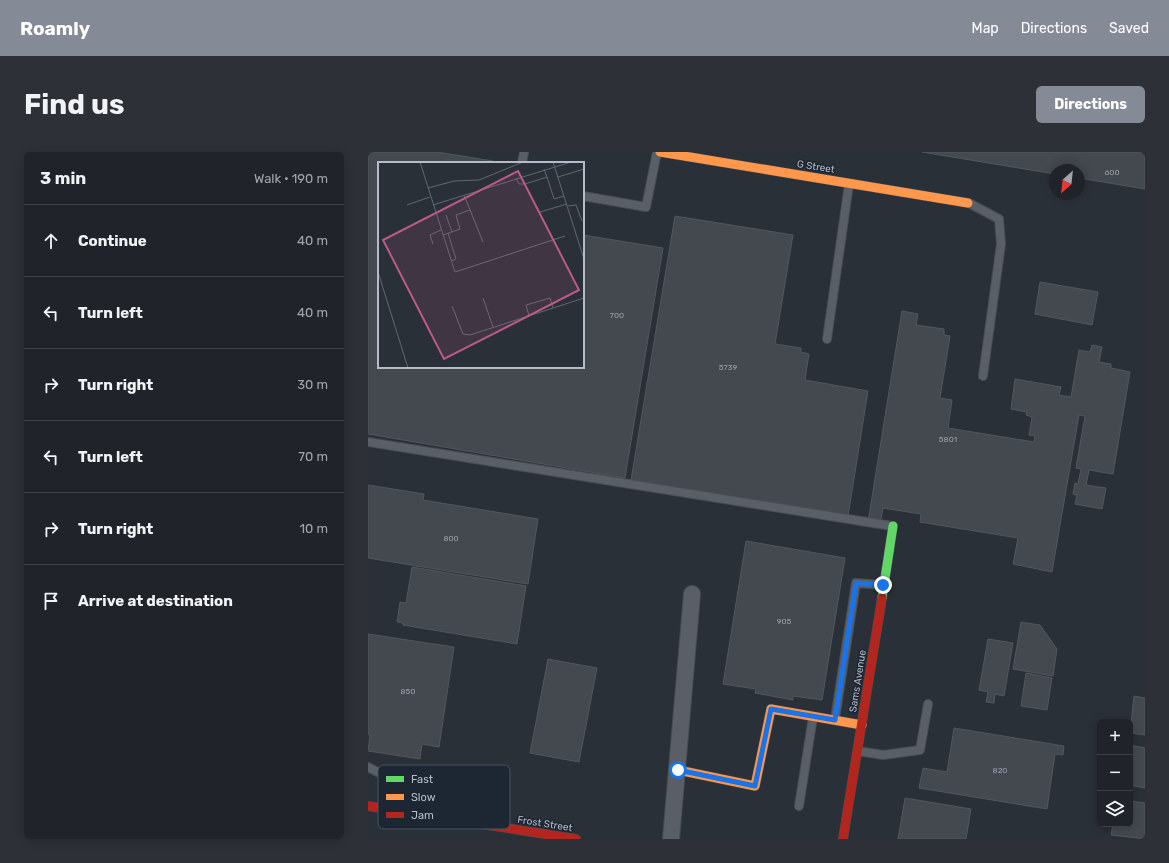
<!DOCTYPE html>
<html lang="en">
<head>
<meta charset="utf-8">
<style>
	body { margin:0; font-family:Rubik,sans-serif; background:#2d3036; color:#f1f3f6 }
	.controls { position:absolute; right:12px; bottom:12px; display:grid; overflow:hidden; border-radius:6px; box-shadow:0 2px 10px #0003 }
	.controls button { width:36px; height:36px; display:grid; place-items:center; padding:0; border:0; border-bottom:1px solid #3d4147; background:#20242a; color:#f1f3f6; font:20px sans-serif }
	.compass { position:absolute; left:681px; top:12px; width:36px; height:36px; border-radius:50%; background:#20242a; box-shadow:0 2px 10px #0003; rotate:207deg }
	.stop { position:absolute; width:12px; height:12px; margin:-9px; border:3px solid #1a73e8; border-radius:50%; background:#fff }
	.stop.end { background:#1a73e8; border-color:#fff; box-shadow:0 1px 4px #0008 }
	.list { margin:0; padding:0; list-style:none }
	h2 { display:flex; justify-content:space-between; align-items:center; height:52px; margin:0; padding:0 16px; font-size:17px }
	h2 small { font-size:13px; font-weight:400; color:#a2a4a8 }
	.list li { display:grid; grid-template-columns:26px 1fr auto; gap:12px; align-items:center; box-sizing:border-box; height:72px; padding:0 16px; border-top:1px solid #3d4147 }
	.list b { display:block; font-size:15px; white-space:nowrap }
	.list em { font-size:13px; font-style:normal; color:#a2a4a8 }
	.icon { flex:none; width:22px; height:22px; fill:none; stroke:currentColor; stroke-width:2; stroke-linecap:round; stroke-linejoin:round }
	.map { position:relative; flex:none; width:777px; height:687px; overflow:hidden; border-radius:6px }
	header { display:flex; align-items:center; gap:24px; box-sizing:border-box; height:56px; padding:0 20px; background:#848b96; color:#fff }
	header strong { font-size:19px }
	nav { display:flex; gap:22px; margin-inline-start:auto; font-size:14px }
	.intro { display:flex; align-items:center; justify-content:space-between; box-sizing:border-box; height:96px; padding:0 24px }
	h1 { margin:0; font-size:28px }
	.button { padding:10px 18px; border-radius:6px; background:#848b96; color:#fff; font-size:14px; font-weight:700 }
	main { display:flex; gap:24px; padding:0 24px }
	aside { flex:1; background:#20242a; border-radius:6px; box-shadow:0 2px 10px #0003 }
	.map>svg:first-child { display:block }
	.building { fill:#444950; stroke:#52575f }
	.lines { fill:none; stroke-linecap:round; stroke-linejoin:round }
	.lane-casing { stroke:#484c53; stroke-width:10 }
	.street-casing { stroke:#484c53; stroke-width:18 }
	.fast-casing { stroke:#484c53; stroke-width:10 }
	.slow-casing { stroke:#484c53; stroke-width:10 }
	.jam-casing { stroke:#484c53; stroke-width:10 }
	.lane { stroke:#5a5e66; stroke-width:8 }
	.street { stroke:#5a5e66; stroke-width:16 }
	.fast { stroke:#63d668; stroke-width:9 }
	.slow { stroke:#ff974d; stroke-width:9 }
	.jam { stroke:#b3261e; stroke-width:9 }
	.route { stroke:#1a73e8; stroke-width:5 }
	.labels { text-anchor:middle; stroke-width:3; stroke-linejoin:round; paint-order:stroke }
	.number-label { font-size:8px; fill:#989fab }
	.street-label { font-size:10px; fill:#b4bcc9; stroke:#1d2633 }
	.inset-road { fill:none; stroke:#616872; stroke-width:1 }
	.view { fill:#bc5a87; fill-opacity:0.15; stroke:#bc5a87; stroke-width:2 }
	.inset-edge { fill:none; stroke:#b4bcc9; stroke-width:2 }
	.key { fill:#1d2633; stroke:#4a5360; stroke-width:1 }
	.key-label { font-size:11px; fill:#b4bcc9 }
</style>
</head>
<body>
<header>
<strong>Roamly</strong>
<nav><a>Map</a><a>Directions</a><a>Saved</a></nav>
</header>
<div class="intro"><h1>Find us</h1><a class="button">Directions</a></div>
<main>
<aside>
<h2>3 min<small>Walk · 190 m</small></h2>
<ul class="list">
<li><svg class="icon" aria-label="ahead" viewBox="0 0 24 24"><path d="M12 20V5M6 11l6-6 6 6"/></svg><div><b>Continue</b></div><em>40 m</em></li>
<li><svg class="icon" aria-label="left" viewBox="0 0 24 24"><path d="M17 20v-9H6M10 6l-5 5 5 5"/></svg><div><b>Turn left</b></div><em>40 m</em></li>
<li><svg class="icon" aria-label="right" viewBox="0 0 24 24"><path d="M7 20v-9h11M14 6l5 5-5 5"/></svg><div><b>Turn right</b></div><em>30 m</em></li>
<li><svg class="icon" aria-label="left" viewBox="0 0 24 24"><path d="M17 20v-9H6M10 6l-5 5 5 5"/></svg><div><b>Turn left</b></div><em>70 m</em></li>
<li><svg class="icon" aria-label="right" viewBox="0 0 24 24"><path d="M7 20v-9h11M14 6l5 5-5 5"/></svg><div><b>Turn right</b></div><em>10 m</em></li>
<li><svg class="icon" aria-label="arrive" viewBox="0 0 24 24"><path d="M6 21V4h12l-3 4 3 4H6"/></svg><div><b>Arrive at destination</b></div></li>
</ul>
</aside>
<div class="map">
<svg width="777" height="687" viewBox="0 0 777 687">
	<rect width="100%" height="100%" fill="#2a3038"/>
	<path class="building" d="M 0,0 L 69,0 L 125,9 L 125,11 L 11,11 L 11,215 L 215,215 L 215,83 L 295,96 L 257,326 L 0,282 Z
		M 554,0 L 777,0 L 777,37 L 711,26 L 711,18 L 687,18 L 687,22 Z
		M 307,64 L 425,83 L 407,192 L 433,196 L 433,200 L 441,202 L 437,228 L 500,239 L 480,364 L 263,328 Z
		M 672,130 L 730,140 L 724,173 L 667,162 Z
		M 534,159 L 550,162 L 548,173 L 576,177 L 576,183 L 582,184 L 572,246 L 584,248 L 580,276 L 666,290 L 667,284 L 661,283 L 664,265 L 658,263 L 659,260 L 643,257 L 647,227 L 693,235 L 691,243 L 703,245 L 711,198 L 722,200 L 724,193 L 734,195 L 731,210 L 743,212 L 743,216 L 762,220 L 745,322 L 721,318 L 718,333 L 738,336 L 734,357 L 707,352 L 709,343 L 705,342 L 707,331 L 710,332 L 713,317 L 708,316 L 717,264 L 711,263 L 684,420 L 645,412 L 650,386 L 552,370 L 553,362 L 515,356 L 512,372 L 500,370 Z
		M 0,333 L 56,342 L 55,348 L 170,367 L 160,432 L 0,406 Z
		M 378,389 L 477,406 L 454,548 L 425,544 L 425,548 L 387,541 L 388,537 L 355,532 Z
		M 44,415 L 158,434 L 149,492 L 35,473 L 35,471 L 29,470 L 32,450 L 38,451 Z
		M 653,470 L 672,473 L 689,497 L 685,524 L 645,517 Z
		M 0,482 L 86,495 L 71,595 L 54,592 L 52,607 L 0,599 L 2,583 L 0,582 Z
		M 620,487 L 645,491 L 636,544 L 627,542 L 626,551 L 618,550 L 620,540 L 611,538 Z
		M 180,507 L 229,516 L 211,610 L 162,601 Z
		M 658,521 L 684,526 L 679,558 L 653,554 Z
		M 766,544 L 777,546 L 777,583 L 762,581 Z
		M 586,576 L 696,594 L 695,603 L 687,602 L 679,657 L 551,636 L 555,616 L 579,620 Z
		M 762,593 L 777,596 L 777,636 L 762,633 Z
		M 537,646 L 603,657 L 598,687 L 530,687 Z
		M 762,649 L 777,651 L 777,687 L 743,683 L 745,672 L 762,672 Z"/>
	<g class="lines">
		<defs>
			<path id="lane" d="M 154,11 L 156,0
				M 215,44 L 278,55 L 289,0
				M 601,51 L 631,67 L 633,92 L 615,224
				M 459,187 L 481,32
				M 0,290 L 524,374
				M 467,567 L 488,431 L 515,433
				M 490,599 L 515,603 L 552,598 L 560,552
				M 0,615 L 23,627 C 29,636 26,646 25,657
				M 431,654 L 445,565"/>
			<path id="street" d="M 303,687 L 324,442"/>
			<path id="fast" d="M 514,446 L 525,374"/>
			<path id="slow" d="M 292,0 L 600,51
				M 310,618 L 387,634 L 403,557 L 494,573"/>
			<path id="jam" d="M 0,654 L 208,687
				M 475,687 L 514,446"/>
		</defs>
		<use href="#lane" class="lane-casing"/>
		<use href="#street" class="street-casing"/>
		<use href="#fast" class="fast-casing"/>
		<use href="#slow" class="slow-casing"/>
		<use href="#jam" class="jam-casing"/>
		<use href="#lane" class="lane"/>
		<use href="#street" class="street"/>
		<use href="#fast" class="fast"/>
		<use href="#slow" class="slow"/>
		<use href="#jam" class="jam"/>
	</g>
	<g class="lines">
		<path class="route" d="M 310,618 L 387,634 L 403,557 L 467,568 L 488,431 L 515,433"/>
	</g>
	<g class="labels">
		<g class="number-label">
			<text x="744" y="23">600</text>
			<text x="249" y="166">700</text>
			<text x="360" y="218">5739</text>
			<text x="580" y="290">5801</text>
			<text x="83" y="389">800</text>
			<text x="416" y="472">905</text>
			<text x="40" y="542">850</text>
			<text x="632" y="621">820</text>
		</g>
		<g class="street-label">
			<text transform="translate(448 14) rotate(9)" y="4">G Street</text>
			<text transform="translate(489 529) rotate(-81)" y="4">Sams Avenue</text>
			<text transform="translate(177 671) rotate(9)" y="4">Frost Street</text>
		</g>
	</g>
	<g transform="translate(10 10)">
		<rect width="206" height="206" fill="#2a3038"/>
		<path class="inset-road" d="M 42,0 L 77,110 L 187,74M 175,0 L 206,97M 169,15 L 176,37 L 186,34M 180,15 L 206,7M 138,16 L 141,22 L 147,22 L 169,15 L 166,7M 50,26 L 76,19 L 101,18 L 145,0M 86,33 L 105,80M 29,43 L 52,35M 55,43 L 193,0M 190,44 L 198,43 L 204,59M 162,50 L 189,42M 68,53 L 74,70M 70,71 L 78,97 L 73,99M 65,73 L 82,67 L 78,53 L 92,48M 55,82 L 52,73 L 63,68M 0,110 L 30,206M 105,136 L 115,165M 74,144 L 85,172 L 92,173 L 206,136M 151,154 L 148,143 L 172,136 L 175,146"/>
		<path class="view" d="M 140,9 L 201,128 L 66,197 L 5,78 Z"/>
		<rect width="206" height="206" class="inset-edge"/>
	</g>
	<rect x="10" y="613" width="132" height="64" rx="6" class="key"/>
	<rect x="18" y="624" width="18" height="6" fill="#63d668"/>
	<rect x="18" y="642" width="18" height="6" fill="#ff974d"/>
	<rect x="18" y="660" width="18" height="6" fill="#b3261e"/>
	<g class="key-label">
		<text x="43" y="631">Fast</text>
		<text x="43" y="649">Slow</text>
		<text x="43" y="667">Jam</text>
	</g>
</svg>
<div class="controls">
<button>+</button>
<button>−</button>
<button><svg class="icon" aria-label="layers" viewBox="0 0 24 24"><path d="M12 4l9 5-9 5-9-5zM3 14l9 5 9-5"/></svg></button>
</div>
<svg class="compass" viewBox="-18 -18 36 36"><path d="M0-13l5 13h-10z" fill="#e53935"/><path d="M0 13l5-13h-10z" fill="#a2a4a8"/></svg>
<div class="stop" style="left:310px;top:618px"></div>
<div class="stop end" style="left:515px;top:433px"></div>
</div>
</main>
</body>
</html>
